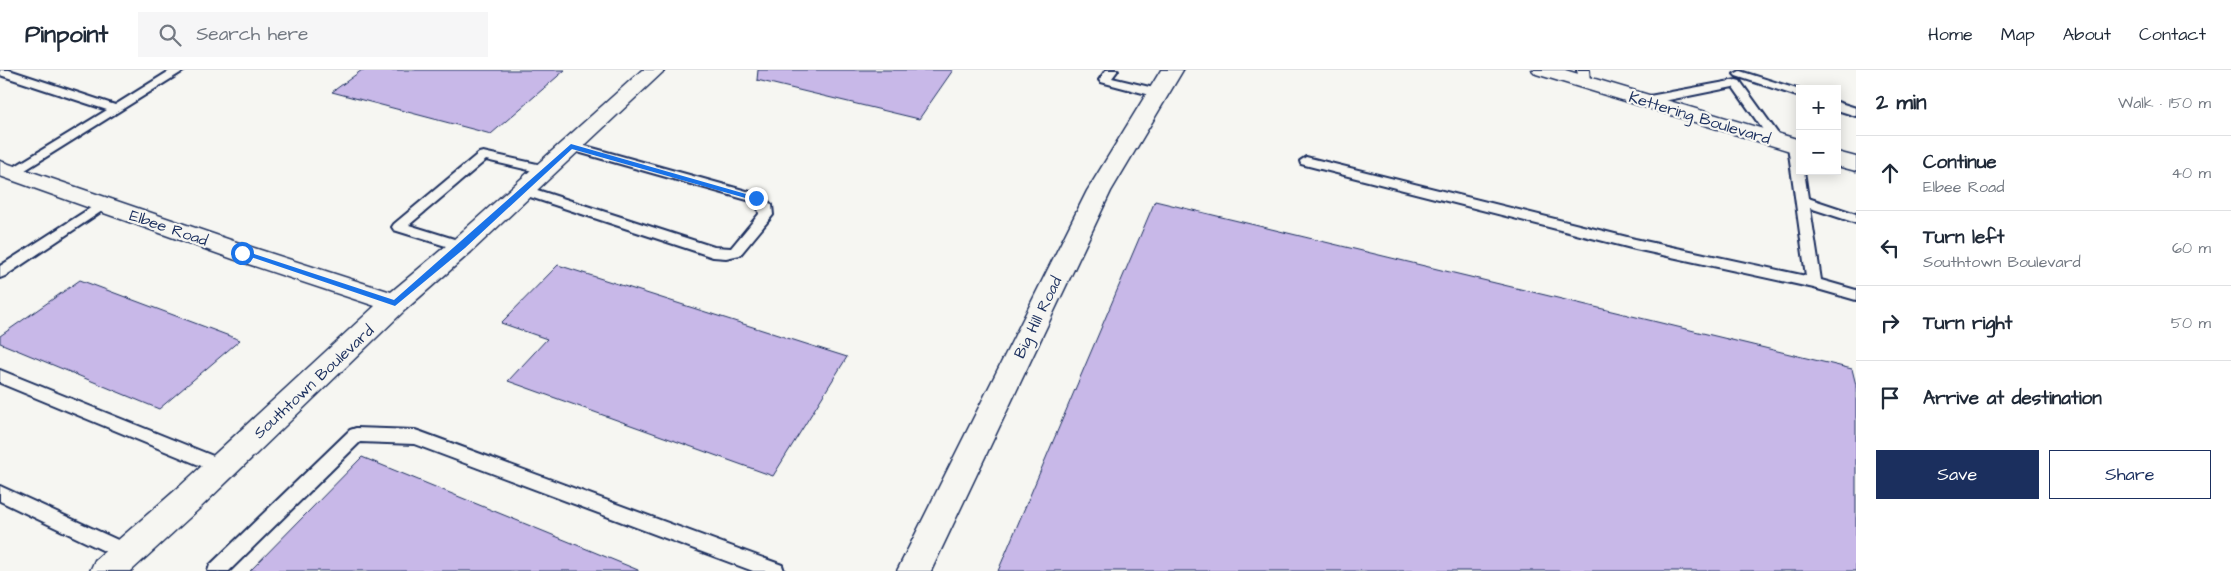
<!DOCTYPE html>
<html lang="en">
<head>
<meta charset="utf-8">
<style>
	body { margin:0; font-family:"Architects Daughter",sans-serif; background:#f6f6f7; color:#1f2937 }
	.controls { position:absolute; right:15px; top:15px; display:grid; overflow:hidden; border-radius:0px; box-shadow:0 2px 12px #0003 }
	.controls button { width:45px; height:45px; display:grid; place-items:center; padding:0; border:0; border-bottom:1px solid #e0e1e3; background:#fff; color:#1f2937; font:25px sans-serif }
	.stop { position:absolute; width:15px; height:15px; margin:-11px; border:4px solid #1a73e8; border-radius:50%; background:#fff }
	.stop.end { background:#1a73e8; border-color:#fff; box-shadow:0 1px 5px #0008 }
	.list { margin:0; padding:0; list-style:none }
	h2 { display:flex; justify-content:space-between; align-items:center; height:65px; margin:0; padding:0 20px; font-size:21px }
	h2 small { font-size:16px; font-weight:400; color:#747a83 }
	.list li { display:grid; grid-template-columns:32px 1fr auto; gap:15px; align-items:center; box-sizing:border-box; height:75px; padding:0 20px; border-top:1px solid #e0e1e3 }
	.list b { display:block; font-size:19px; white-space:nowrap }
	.list p { margin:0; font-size:16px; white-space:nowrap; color:#747a83 }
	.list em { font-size:16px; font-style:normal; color:#747a83 }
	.actions { display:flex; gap:10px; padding:15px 20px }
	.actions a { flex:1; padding:11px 0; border:1px solid #1b2f5e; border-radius:0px; text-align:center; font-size:18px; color:#1b2f5e }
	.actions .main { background:#1b2f5e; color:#fff }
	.icon { flex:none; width:28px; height:28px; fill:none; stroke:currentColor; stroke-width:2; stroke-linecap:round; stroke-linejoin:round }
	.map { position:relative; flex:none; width:1856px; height:501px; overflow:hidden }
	header { display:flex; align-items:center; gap:30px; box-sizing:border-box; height:70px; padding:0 25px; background:#fff; border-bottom:1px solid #e0e1e3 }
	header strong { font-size:24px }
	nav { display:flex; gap:28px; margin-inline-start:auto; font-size:18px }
	.search { width:350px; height:45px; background:#f6f6f7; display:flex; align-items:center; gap:12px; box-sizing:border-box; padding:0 18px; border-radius:0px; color:#747a83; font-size:19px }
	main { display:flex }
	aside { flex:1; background:#fff }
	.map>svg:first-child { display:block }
	.building { fill:#c8b8e8; stroke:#1b2f5e }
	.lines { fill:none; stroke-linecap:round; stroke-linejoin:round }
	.lane-casing { stroke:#1b2f5e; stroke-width:4 }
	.street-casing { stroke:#1b2f5e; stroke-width:3 }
	.secondary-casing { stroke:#1b2f5e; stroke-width:3 }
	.primary-casing { stroke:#1b2f5e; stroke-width:3 }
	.lane { fill:#f6f6f2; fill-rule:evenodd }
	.street { fill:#f6f6f2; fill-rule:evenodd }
	.secondary { fill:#f6f6f2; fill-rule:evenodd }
	.primary { fill:#f6f6f2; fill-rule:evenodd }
	.route { fill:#1a73e8 }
	.labels { text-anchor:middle; stroke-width:4.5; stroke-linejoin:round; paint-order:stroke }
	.street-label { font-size:16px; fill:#1b2f5e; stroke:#f6f6f2 }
</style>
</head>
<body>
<header>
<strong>Pinpoint</strong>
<div class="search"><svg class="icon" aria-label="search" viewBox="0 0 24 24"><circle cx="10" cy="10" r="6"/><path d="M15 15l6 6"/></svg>Search here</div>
<nav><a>Home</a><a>Map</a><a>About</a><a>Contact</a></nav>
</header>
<main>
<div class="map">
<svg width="1856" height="501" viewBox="0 0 1856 501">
	<rect width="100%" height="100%" fill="#f6f6f2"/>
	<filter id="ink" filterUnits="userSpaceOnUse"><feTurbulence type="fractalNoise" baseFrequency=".02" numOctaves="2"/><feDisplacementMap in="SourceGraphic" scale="10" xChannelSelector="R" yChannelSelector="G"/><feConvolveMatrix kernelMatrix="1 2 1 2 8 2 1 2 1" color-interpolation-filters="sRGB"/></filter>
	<g filter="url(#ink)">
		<path class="building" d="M 362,0 L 565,0 L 491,64 L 332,22 Z
			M 758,0 L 953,0 L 919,49 L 757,10 Z
			M 1155,131 L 1852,299 L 1856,315 L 1856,501 L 998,501 Z
			M 558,195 L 847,287 L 773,406 L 508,311 L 547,269 L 501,253 Z
			M 80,210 L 240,270 L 159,339 L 0,273 L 0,266 Z
			M 362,387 L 638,500 L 638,501 L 250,501 Z"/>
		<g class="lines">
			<defs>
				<path id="lane" d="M 0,0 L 9,0 L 115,35 L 171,0 L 185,0 L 14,107 L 8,103 L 9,100 L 107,40 L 0,5 Z
					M 1106,0 L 1118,0 L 1112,8 L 1162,20 L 1164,23 L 1158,27 L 1101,12 L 1099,10 Z
					M 1577,0 L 1589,0 L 1590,12 L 1588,14 L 1580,14 Z
					M 1740,1 L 1800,20 L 1800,27 L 1736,6 L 1734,4 Z
					M 1736,10 L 1740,11 L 1781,68 L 1783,71 L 1781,74 L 1773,74 L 1733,17 L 1644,35 L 1638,31 L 1644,27 Z
					M 1837,32 L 1856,38 L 1856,46 L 1837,40 Z
					M 571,72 L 761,125 L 772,135 L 773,145 L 740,185 L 726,188 L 713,187 L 518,123 L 516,120 L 518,117 L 528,117 L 714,177 L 731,178 L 759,144 L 758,137 L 751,131 L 567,79 L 565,76 Z
					M 1794,72 L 1800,75 L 1800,101 L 1804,101 L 1808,128 L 1856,144 L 1856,153 L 1810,138 L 1821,210 L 1856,220 L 1856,230 L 1814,218 L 1635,179 L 1301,94 L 1300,91 L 1306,87 L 1635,169 L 1806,206 L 1788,76 Z
					M 483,82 L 551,97 L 552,100 L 546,104 L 486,90 L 409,155 L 467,173 L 469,176 L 467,179 L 462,181 L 394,160 L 392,157 L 394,154 L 479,83 Z
					M 103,130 L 110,134 L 108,137 L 5,206 L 0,208 L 0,196 Z
					M 0,300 L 228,392 L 231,397 L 228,402 L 222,404 L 216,402 L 0,313 Z
					M 356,358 L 415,360 L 421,362 L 782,495 L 784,501 L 753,501 L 414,374 L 360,372 L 229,501 L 208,501 L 210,495 L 350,360 Z
					M 0,416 L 133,477 L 136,483 L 133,489 L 127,491 L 121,489 L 0,431 Z"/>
				<path id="street" d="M 642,0 L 665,0 L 471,182 L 405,240 L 200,438 L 131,501 L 90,501 L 95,490 L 178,418 L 375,236 L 233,189 L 0,106 L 0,91 L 251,177 L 391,222 L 453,170 Z"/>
				<path id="secondary" d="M 1161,0 L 1183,0 L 1111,121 L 931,501 L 897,501 L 1087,121 Z"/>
				<path id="primary" d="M 1532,0 L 1565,0 L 1800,70 L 1800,84 L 1536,4 Z
					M 1837,82 L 1856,87 L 1856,101 L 1837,96 Z"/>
			</defs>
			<use href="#lane" class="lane-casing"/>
			<use href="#street" class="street-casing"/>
			<use href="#secondary" class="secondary-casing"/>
			<use href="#primary" class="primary-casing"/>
			<use href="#lane" class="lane"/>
			<use href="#street" class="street"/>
			<use href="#secondary" class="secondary"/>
			<use href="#primary" class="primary"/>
		</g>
	</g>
	<path class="route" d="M 571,74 L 760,128 L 756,131 L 572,79 L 465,178 L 395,236 L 239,183 L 245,181 L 394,230 Z"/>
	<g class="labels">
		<g class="street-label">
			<text transform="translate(1700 47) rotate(17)" y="6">Kettering Boulevard</text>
			<text transform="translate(169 157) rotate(19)" y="6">Elbee Road</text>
			<text transform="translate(1037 247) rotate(-64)" y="6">Big Hill Road</text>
			<text transform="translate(313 311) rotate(-43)" y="6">Southtown Boulevard</text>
		</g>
	</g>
</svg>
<div class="controls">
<button>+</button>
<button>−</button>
</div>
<div class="stop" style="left:242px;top:183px"></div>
<div class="stop end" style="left:756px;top:128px"></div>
</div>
<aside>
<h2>2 min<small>Walk · 150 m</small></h2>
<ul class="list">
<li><svg class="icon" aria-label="ahead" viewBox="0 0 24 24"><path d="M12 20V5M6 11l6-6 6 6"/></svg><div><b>Continue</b><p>Elbee Road</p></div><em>40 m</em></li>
<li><svg class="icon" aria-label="left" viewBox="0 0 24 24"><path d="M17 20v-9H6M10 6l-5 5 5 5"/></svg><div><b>Turn left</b><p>Southtown Boulevard</p></div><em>60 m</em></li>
<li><svg class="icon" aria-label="right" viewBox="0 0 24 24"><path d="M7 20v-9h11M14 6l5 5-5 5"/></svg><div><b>Turn right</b></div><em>50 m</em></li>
<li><svg class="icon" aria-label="arrive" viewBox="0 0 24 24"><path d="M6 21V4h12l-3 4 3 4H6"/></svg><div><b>Arrive at destination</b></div></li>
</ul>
<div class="actions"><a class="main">Save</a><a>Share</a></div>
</aside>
</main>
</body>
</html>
